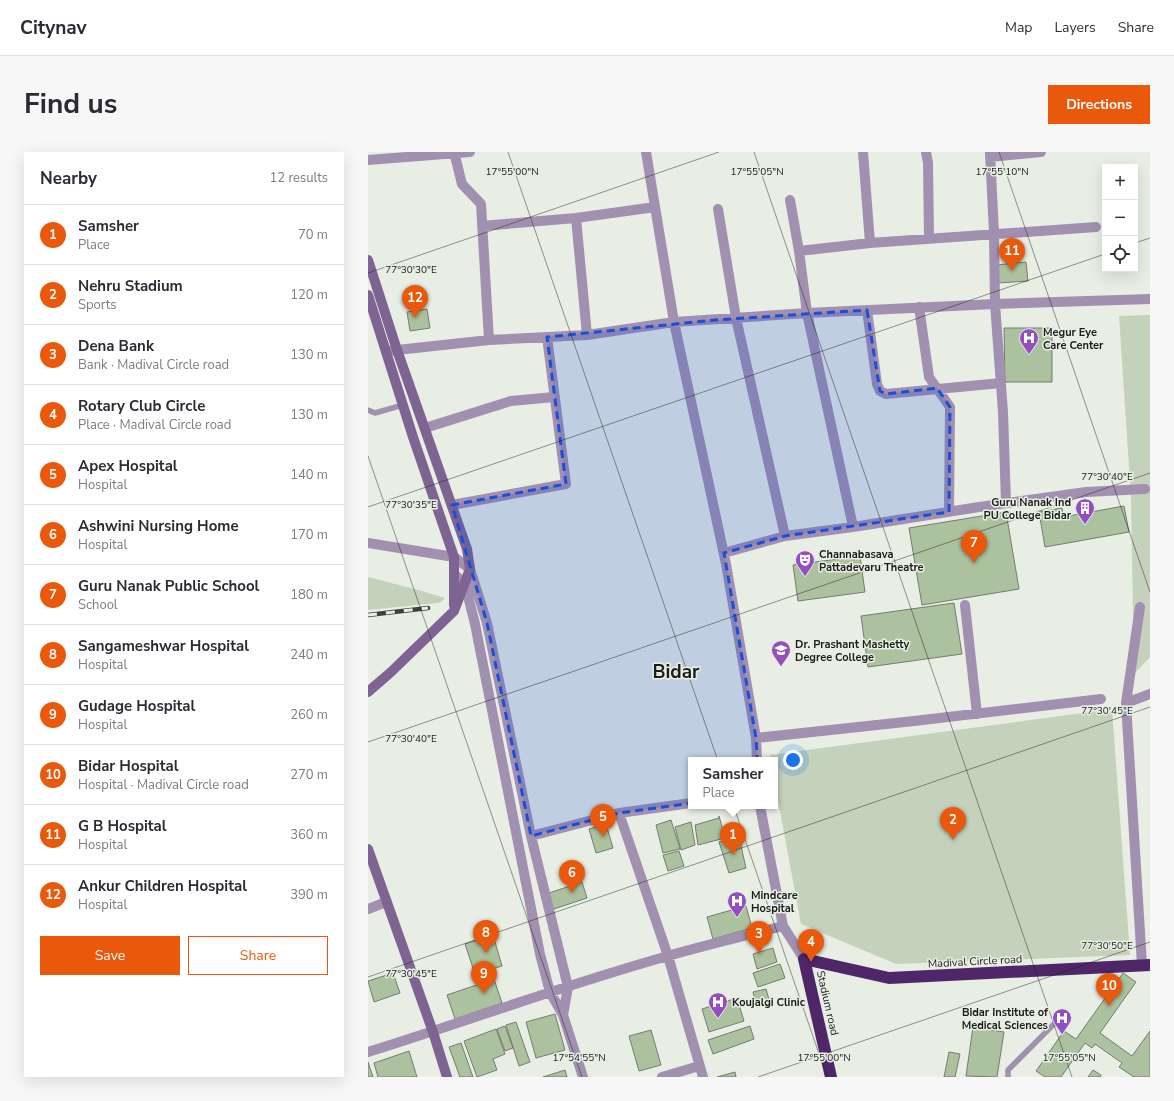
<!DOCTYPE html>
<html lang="en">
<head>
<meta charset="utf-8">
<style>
	body { margin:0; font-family:"Nunito Sans",sans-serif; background:#f7f7f7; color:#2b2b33 }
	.controls { position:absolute; right:12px; top:12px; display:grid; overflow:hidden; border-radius:0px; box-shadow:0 4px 16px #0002 }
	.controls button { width:36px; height:36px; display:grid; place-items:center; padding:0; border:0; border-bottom:1px solid #e1e1e2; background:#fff; color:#2b2b33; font:20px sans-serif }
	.you { position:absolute; left:425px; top:608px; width:14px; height:14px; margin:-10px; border:3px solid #fff; border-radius:50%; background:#1a73e8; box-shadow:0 0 0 6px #1a73e833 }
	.badge { display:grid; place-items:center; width:26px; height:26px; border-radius:50%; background:#ea580c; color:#fff; font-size:13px; font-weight:700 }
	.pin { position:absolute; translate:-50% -33px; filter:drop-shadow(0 1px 2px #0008) }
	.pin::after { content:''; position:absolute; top:21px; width:14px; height:12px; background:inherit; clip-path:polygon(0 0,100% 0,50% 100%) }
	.popup { position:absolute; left:320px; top:605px; width:90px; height:52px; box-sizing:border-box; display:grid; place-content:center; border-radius:0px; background:#fff; filter:drop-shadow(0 1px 3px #0005); font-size:13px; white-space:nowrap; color:#7c7c81 }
	.popup b { font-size:15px; color:#2b2b33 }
	.popup::after { content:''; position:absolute; left:50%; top:100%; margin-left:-8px; border:8px solid transparent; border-top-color:#fff }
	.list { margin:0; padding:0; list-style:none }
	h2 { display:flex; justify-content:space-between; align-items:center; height:52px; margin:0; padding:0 16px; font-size:17px }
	h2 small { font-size:13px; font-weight:400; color:#7c7c81 }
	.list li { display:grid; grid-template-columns:26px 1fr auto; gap:12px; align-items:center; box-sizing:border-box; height:60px; padding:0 16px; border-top:1px solid #e1e1e2 }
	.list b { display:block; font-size:15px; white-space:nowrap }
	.list p { margin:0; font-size:13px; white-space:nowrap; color:#7c7c81 }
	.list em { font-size:13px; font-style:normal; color:#7c7c81 }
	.actions { display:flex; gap:8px; padding:12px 16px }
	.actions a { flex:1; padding:9px 0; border:1px solid #ea580c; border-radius:0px; text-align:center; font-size:14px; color:#ea580c }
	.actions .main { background:#ea580c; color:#fff }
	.icon { flex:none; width:22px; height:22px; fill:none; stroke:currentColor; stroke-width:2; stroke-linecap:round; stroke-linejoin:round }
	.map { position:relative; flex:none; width:782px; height:925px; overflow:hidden; border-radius:0px }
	header { display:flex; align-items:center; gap:24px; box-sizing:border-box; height:56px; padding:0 20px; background:#fff; border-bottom:1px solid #e1e1e2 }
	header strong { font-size:19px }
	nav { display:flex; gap:22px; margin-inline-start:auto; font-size:14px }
	.intro { display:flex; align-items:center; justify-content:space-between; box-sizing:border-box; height:96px; padding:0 24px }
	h1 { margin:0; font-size:28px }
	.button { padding:10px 18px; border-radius:0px; background:#ea580c; color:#fff; font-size:14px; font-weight:700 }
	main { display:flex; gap:24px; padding:0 24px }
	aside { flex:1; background:#fff; border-radius:0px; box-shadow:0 4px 16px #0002 }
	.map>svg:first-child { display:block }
	.green { fill:#c4d2bb }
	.building { fill:#acc19e; stroke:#757b72 }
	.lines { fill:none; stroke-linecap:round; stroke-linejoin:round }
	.lane { stroke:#a290b0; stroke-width:5.5 }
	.street { stroke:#a290b0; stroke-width:10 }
	.secondary { stroke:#7e6492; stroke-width:10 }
	.highway { stroke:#4f2768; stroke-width:12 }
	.rail-casing { stroke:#3d403b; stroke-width:4.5 }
	.rail { stroke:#e8eee4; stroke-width:3; stroke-dasharray:9; stroke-linecap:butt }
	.marked { fill:#1d4ed8; fill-opacity:0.2; stroke:#1d4ed8; stroke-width:3; stroke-dasharray:8 5; stroke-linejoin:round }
	.ticks { fill:none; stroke:#1a1d19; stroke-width:1; stroke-opacity:0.45 }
	.labels { text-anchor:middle; stroke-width:3; stroke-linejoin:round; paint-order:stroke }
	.poi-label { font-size:11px; font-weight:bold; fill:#1a1d19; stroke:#e8eee4; text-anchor:start }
	.street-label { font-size:11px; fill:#1a1d19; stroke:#e8eee4 }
	.town-label { font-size:19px; font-weight:bold; fill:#1a1d19; stroke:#e8eee4 }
	.ticks-label { font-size:10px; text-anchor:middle; fill:#1a1d19; stroke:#e8eee4; stroke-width:3; stroke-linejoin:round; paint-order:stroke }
</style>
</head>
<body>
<header>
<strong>Citynav</strong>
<nav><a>Map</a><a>Layers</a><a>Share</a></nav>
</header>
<div class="intro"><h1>Find us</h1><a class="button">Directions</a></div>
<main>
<aside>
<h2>Nearby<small>12 results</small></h2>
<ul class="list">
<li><span class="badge">1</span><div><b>Samsher</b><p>Place</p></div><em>70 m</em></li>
<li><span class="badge">2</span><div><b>Nehru Stadium</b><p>Sports</p></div><em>120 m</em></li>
<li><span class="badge">3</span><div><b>Dena Bank</b><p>Bank · Madival Circle road</p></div><em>130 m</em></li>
<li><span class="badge">4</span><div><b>Rotary Club Circle</b><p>Place · Madival Circle road</p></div><em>130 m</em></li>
<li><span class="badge">5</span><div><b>Apex Hospital</b><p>Hospital</p></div><em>140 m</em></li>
<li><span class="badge">6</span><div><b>Ashwini Nursing Home</b><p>Hospital</p></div><em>170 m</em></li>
<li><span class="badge">7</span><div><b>Guru Nanak Public School</b><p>School</p></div><em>180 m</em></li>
<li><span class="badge">8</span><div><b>Sangameshwar Hospital</b><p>Hospital</p></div><em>240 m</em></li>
<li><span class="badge">9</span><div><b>Gudage Hospital</b><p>Hospital</p></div><em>260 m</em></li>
<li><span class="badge">10</span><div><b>Bidar Hospital</b><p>Hospital · Madival Circle road</p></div><em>270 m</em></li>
<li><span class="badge">11</span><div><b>G B Hospital</b><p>Hospital</p></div><em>360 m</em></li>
<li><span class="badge">12</span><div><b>Ankur Children Hospital</b><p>Hospital</p></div><em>390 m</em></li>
</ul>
<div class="actions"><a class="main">Save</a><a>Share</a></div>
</aside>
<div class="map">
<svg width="782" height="925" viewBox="0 0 782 925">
	<rect width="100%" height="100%" fill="#e8eee4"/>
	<path class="green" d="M 782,163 L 782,505 L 766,522 L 763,345 L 751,164 Z
		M 0,425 L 54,439 L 77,446 L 73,450 L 69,451 L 0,458 Z
		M 744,557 L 762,803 L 528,812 L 433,772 L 407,632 L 407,608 L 403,608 L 402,603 Z"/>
	<path class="building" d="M 658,110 L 660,129 L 630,131 L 628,113 Z
		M 59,157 L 62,176 L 42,179 L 39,160 Z
		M 636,176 L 684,176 L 684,230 L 637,230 Z
		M 756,354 L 761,380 L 677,395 L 671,360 L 694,356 L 695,365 Z
		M 638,360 L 651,437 L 554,453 L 541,376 Z
		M 492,404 L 497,440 L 430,449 L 425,413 Z
		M 586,451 L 594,502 L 500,515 L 493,464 Z
		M 351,664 L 357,686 L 330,693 L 327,673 L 351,666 Z
		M 303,668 L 312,697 L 295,701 L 288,673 Z
		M 323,670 L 327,693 L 313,698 L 307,675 Z
		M 238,672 L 245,696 L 228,701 L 221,677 Z
		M 371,685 L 378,716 L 361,721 L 351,690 Z
		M 311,699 L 316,714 L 300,719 L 295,703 Z
		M 214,730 L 219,746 L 183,758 L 178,742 Z
		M 378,754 L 384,776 L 345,787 L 339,765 Z
		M 125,783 L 134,814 L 107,822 L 97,792 Z
		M 405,796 L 409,810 L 389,817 L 385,802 Z
		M 412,812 L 417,826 L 390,835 L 385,821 Z
		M 25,821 L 32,841 L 6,850 L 0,829 Z
		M 755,821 L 768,830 L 732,881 L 764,904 L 782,879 L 782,925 L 766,925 L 751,915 L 754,911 L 727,892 L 724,896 L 717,891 L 693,925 L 677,925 L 668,919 L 696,879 L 708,887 Z
		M 126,827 L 134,851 L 87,867 L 79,843 Z
		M 398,837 L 402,851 L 389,855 L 385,840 Z
		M 369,846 L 376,869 L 341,880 L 334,857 Z
		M 187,862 L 197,898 L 168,906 L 158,870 Z
		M 148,870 L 162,910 L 151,914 L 138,873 Z
		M 137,874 L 145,896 L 137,899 L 129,877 Z
		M 382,874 L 386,887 L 345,902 L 340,888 Z
		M 605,875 L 636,880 L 629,925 L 598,924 Z
		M 128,877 L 137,902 L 125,907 L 129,918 L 109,925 L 96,889 Z
		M 283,878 L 293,913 L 271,919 L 261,884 Z
		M 93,891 L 105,925 L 92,925 L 81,895 Z
		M 41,899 L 49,925 L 10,925 L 6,911 Z
		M 581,900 L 592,902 L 587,925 L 576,925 Z
		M 0,910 L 5,925 L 0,925 Z
		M 197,918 L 199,925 L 175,925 Z
		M 725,918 L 733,923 L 732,925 L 720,925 Z
		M 367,920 L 368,925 L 349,925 Z"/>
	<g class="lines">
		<path class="lane" d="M 0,258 L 7,261 L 35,253
			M 640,925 L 640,918 L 693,865"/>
		<path class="street" d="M 86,0 L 94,32 L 113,52 L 121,188
			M 278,0 L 306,170 L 358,412 L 388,586 L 389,608
			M 495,0 L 502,91
			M 558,0 L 560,11 L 561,86
			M 622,0 L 626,81 L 627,152 L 635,260 L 638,351
			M 622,5 L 673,0
			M 0,8 L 102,0
			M 422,48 L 431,99 L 439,161 L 485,375
			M 350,57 L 368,166 L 417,384
			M 114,74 L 208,66
			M 431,99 L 502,91 L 728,75
			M 551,155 L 561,225 L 582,255 L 581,360
			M 499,158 L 509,232 L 512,239 L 518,242 L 633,231
			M 219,183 L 208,66 L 287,55
			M 20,199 L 121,188 L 219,183 L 306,170 L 439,161 L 627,152 L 782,147
			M 57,276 L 143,249 L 186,245
			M 84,353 L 198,332 L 179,185
			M 0,391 L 86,405 L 102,417 L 119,471 L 163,684 L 200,835 L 195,863
			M 356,401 L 417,384 L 485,375 L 611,355 L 718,340 L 777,337
			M 86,422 L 97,432 L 107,472 L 172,802 L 182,840 L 195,863 L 215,925
			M 597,453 L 609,562
			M 772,455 L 758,551 L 774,813
			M 758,551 L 782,542
			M 388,586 L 546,569 L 733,547
			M 392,654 L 415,774 L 436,807
			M 251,661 L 300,804 L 335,925
			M 163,684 L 251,661 L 323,651
			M 0,757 L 18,750
			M 0,900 C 100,869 199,832 300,804 C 338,793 377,784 415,774
			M 294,925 L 331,914"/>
		<path class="secondary" d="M 0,108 L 29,198 L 99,397 L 102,417 L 86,459 L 23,520 L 0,540
			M 0,143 L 45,285 L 86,405 L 86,453
			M 0,697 L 65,880 L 79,925"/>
		<path class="highway" d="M 463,925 L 436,807 L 521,826 L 782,813"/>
		<defs>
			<path id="rail" d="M 0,463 L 60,456"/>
		</defs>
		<use href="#rail" class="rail-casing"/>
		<use href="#rail" class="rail"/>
	</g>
	<path class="marked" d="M 499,158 L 512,239 L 518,242 L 569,236 L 582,255 L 581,360 L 417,384 L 356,401 L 388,586 L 391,642 L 251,661 L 163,684 L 119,471 L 84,353 L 198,332 L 179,185 L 347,168 Z"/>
	<path class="ticks" d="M 140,0 L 459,925M 386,0 L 704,925M 631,0 L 782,440M 767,91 L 782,86M 0,121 L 351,0M 0,304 L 214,925M 0,355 L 737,102M 0,590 L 782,321M 0,825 L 782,555M 390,925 L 782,790"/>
	<defs>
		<symbol id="hospital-pin" viewBox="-11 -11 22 30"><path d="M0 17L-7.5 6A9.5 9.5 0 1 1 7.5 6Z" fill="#944ec1" stroke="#e8eee4"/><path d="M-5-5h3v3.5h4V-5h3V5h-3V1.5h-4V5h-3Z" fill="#fff"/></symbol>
		<symbol id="building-pin" viewBox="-11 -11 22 30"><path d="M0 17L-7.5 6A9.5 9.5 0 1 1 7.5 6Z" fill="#944ec1" stroke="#e8eee4"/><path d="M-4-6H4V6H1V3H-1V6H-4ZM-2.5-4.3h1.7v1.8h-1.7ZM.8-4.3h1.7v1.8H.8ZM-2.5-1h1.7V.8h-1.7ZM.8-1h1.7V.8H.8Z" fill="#fff"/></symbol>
		<symbol id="theatre-pin" viewBox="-11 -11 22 30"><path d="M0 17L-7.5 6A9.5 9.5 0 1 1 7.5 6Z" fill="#944ec1" stroke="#e8eee4"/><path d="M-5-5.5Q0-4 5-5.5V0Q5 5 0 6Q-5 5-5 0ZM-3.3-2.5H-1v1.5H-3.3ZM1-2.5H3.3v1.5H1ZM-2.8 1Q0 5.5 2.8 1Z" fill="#fff"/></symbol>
		<symbol id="university-pin" viewBox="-11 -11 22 30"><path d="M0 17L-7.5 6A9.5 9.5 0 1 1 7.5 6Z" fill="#944ec1" stroke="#e8eee4"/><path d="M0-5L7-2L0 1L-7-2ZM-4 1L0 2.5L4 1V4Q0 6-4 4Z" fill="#fff"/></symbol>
	</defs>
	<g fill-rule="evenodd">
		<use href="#hospital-pin" x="650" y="175" width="22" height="30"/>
		<use href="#building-pin" x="706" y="345" width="22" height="30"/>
		<use href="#theatre-pin" x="426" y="397" width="22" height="30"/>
		<use href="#university-pin" x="402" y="487" width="22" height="30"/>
		<use href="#hospital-pin" x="358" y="738" width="22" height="30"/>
		<use href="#hospital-pin" x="339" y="839" width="22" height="30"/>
		<use href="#hospital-pin" x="683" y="855" width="22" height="30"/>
	</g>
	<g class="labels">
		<g class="poi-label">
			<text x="675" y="184">Megur Eye<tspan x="675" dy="13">Care Center</tspan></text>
			<text x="703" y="354" text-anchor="end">Guru Nanak Ind<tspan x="703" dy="13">PU College Bidar</tspan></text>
			<text x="451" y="406">Channabasava<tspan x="451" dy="13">Pattadevaru Theatre</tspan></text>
			<text x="427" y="496">Dr. Prashant Mashetty<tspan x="427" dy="13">Degree College</tspan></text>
			<text x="383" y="747">Mindcare<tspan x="383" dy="13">Hospital</tspan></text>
			<text x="364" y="854">Koujalgi Clinic</text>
			<text x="680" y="864" text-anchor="end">Bidar Institute of<tspan x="680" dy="13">Medical Sciences</tspan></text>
		</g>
		<g class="street-label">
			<text transform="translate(607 809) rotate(-3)" y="4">Madival Circle road</text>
			<text transform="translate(460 851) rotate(77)" y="4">Stadium road</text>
		</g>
		<g class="town-label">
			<text x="308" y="526">Bidar</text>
		</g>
	</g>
	<g class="ticks-label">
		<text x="144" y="23">17°55'00"N</text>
		<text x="389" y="23">17°55'05"N</text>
		<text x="634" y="23">17°55'10"N</text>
		<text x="43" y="121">77°30'30"E</text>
		<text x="739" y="328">77°30'40"E</text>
		<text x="43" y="356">77°30'35"E</text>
		<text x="739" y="562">77°30'45"E</text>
		<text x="43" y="590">77°30'40"E</text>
		<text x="739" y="797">77°30'50"E</text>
		<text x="43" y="825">77°30'45"E</text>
		<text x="211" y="909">17°54'55"N</text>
		<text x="456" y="909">17°55'00"N</text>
		<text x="701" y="909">17°55'05"N</text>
	</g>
</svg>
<div class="controls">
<button>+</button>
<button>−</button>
<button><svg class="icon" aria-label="locate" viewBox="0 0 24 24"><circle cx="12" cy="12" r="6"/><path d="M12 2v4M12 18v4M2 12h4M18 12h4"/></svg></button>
</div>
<div class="you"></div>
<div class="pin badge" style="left:365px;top:703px">1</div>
<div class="popup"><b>Samsher</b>Place</div>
<div class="pin badge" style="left:585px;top:688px">2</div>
<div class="pin badge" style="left:391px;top:802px">3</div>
<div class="pin badge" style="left:443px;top:810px">4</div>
<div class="pin badge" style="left:235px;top:685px">5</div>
<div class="pin badge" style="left:204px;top:741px">6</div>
<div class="pin badge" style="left:606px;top:411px">7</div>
<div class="pin badge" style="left:118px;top:801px">8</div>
<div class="pin badge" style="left:116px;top:842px">9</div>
<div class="pin badge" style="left:741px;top:854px">10</div>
<div class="pin badge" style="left:644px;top:119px">11</div>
<div class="pin badge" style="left:47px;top:166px">12</div>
</div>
</main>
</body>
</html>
